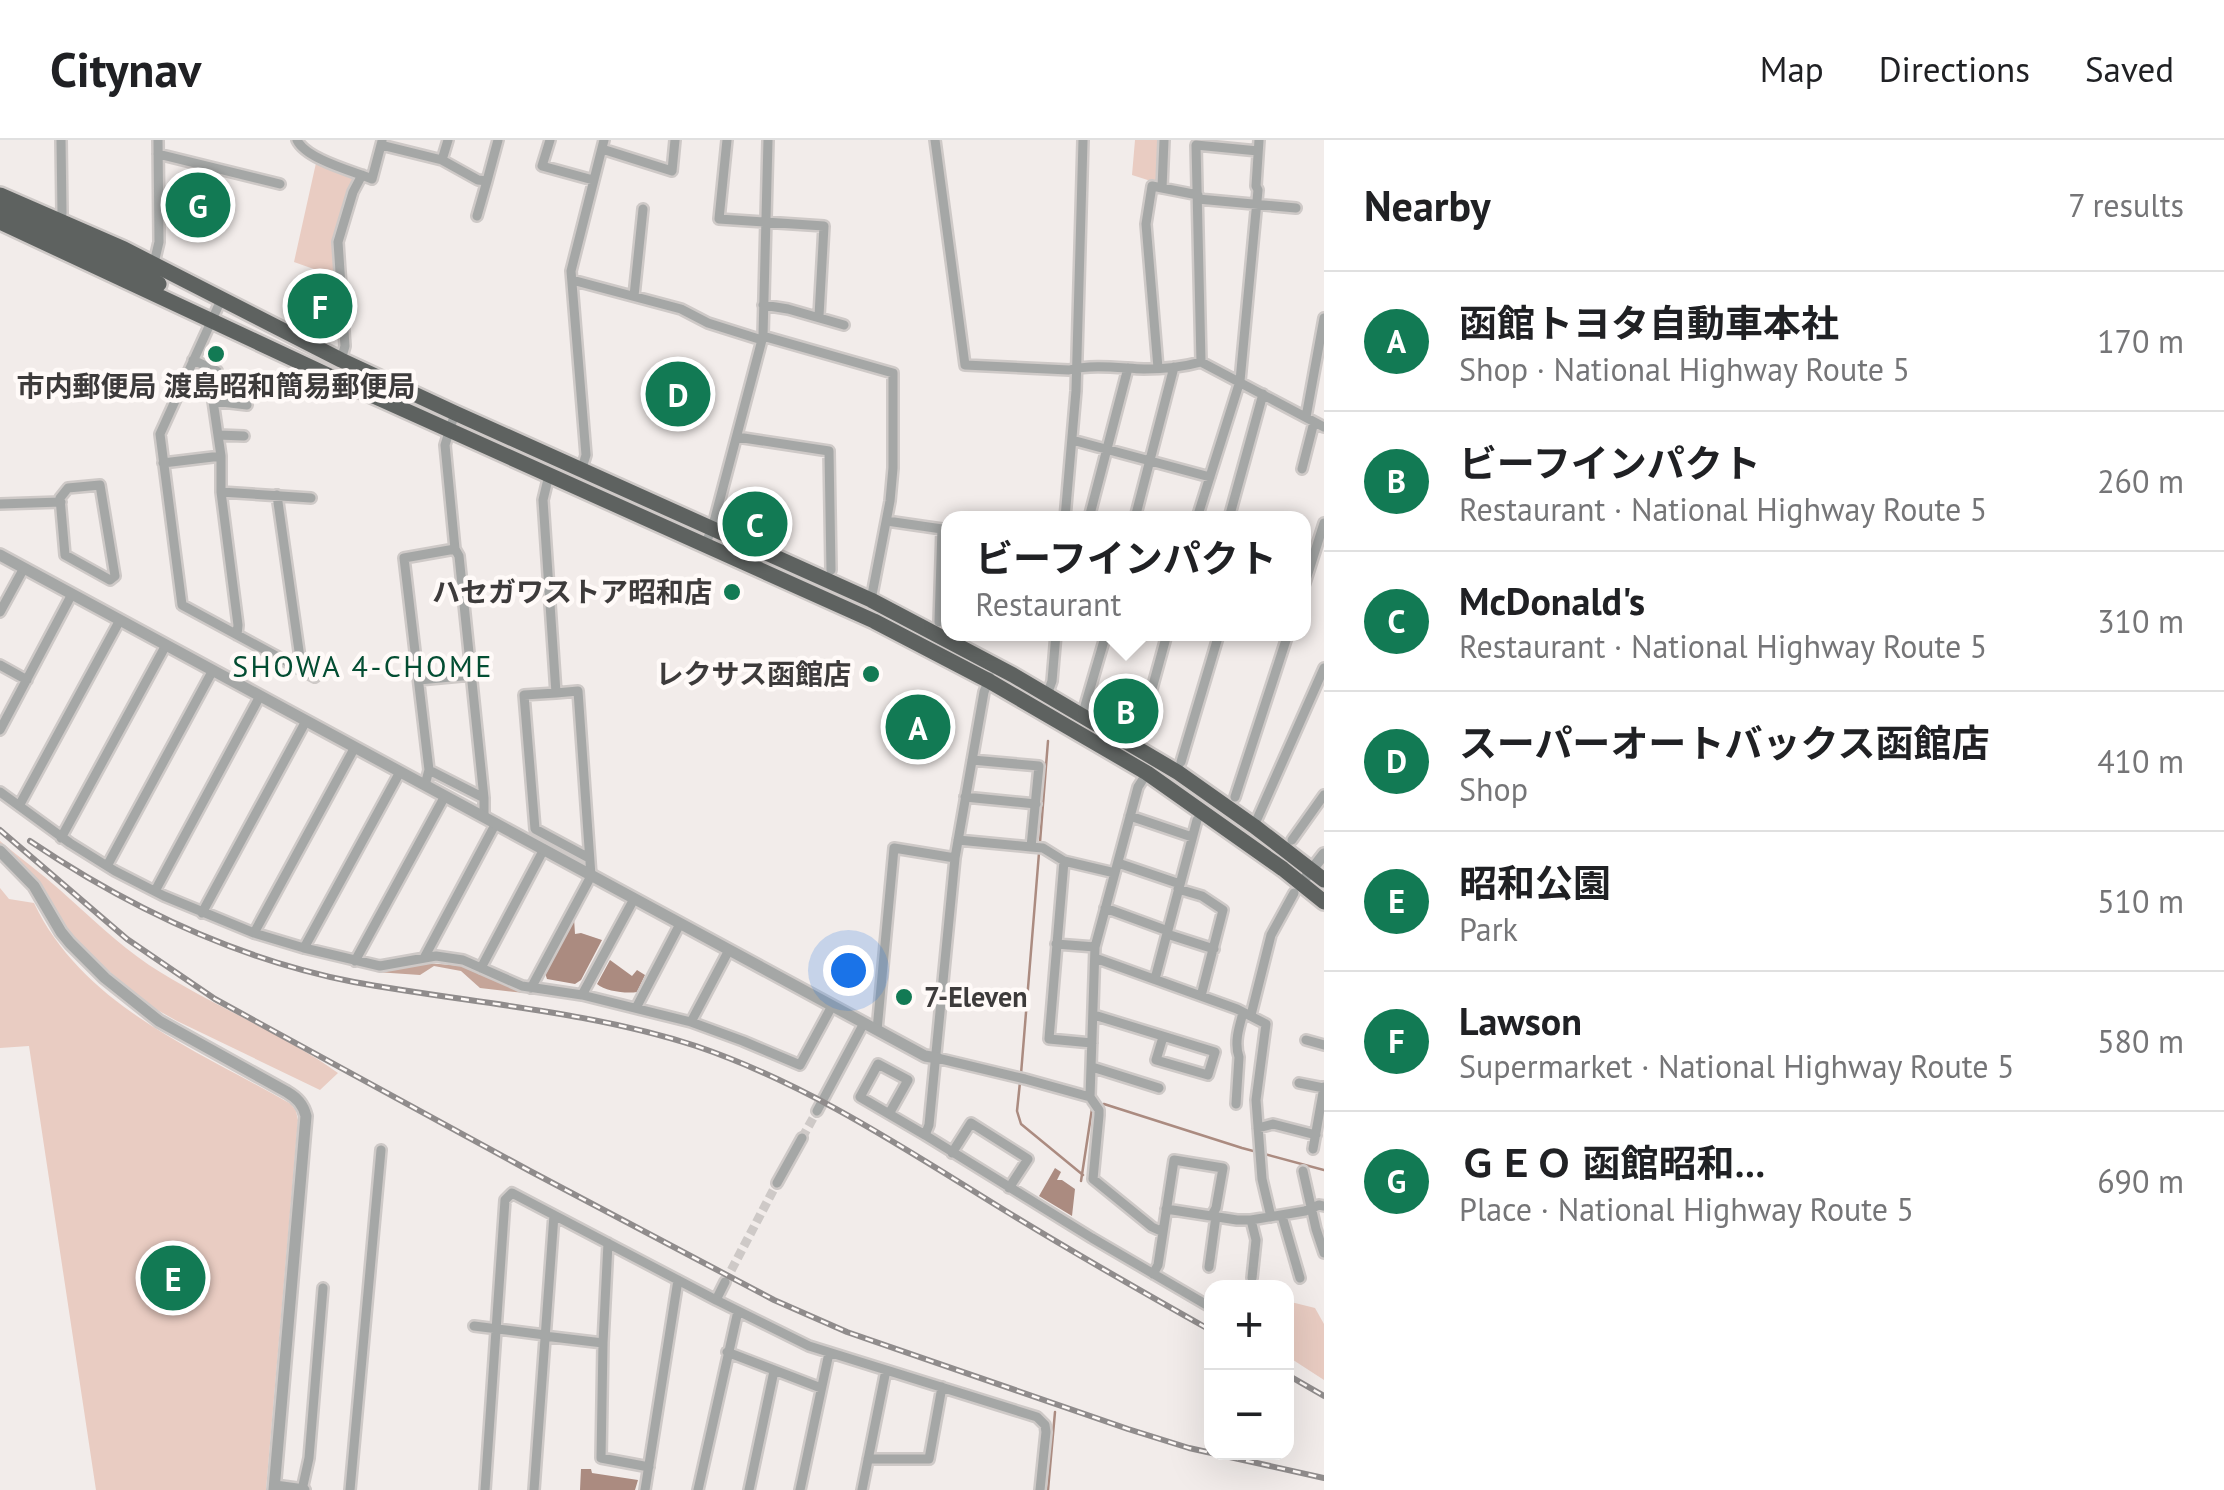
<!DOCTYPE html>
<html lang="en">
<head>
<meta charset="utf-8">
<style>
	body { margin:0; font-family:"PT Sans","Noto Sans JP",sans-serif; background:#f2f2f2; color:#202124 }
	.controls { position:absolute; right:30px; bottom:30px; display:grid; overflow:hidden; border-radius:20px; box-shadow:0 10px 40px #0002 }
	.controls button { width:90px; height:90px; display:grid; place-items:center; padding:0; border:0; border-bottom:2px solid #e0e0e0; background:#fff; color:#202124; font:50px sans-serif }
	.you { position:absolute; left:848px; top:830px; width:35px; height:35px; margin:-25px; border:8px solid #fff; border-radius:50%; background:#1a73e8; box-shadow:0 0 0 15px #1a73e833 }
	.badge { display:grid; place-items:center; width:65px; height:65px; border-radius:50%; background:#127a54; color:#fff; font-size:32px; font-weight:700 }
	.pin { position:absolute; translate:-50% -50%; border:5px solid #fff; box-shadow:0 2px 10px #0006 }
	.popup { position:absolute; left:941px; top:371px; width:370px; height:130px; box-sizing:border-box; display:grid; place-content:center; border-radius:20px; background:#fff; filter:drop-shadow(0 2px 8px #0005); font-size:32px; white-space:nowrap; color:#757577 }
	.popup b { font-size:38px; color:#202124 }
	.popup::after { content:''; position:absolute; left:50%; top:100%; margin-left:-20px; border:20px solid transparent; border-top-color:#fff }
	.list { margin:0; padding:0; list-style:none }
	h2 { display:flex; justify-content:space-between; align-items:center; height:130px; margin:0; padding:0 40px; font-size:42px }
	h2 small { font-size:32px; font-weight:400; color:#757577 }
	.list li { display:grid; grid-template-columns:65px 1fr auto; gap:30px; align-items:center; box-sizing:border-box; height:140px; padding:0 40px; border-top:2px solid #e0e0e0 }
	.list b { display:block; font-size:38px; white-space:nowrap }
	.list p { margin:0; font-size:32px; white-space:nowrap; color:#757577 }
	.list em { font-size:32px; font-style:normal; color:#757577 }
	.map { position:relative; flex:none; width:1324px; height:1350px; overflow:hidden }
	header { display:flex; align-items:center; gap:60px; box-sizing:border-box; height:140px; padding:0 50px; background:#fff; border-bottom:2px solid #e0e0e0 }
	header strong { font-size:48px }
	nav { display:flex; gap:55px; margin-inline-start:auto; font-size:35px }
	main { display:flex }
	aside { flex:1; background:#fff }
	.map>svg:first-child { display:block }
	.green { fill:#e9ccc2 }
	.forest { fill:#c5a599 }
	.water { fill:#ab8b80 }
	.lines { fill:none; stroke-linecap:round; stroke-linejoin:round }
	.stream { stroke:#ab8b80; stroke-width:2.5 }
	.minor-tunnel { stroke:#cec9c7; stroke-width:9; stroke-dasharray:9 4.5; stroke-linecap:butt }
	.minor-casing { stroke:#cec9c7; stroke-width:14 }
	.tertiary-casing { stroke:#cec9c7; stroke-width:16 }
	.trunk-casing { stroke:#cec9c7; stroke-width:20 }
	.minor { stroke:#a5a7a6; stroke-width:9 }
	.tertiary { stroke:#a5a7a6; stroke-width:11 }
	.trunk { stroke:#5e6260; stroke-width:15 }
	.rail-casing { stroke:#908c8c; stroke-width:6 }
	.rail { stroke:#fffaf8; stroke-width:2.5; stroke-dasharray:8; stroke-linecap:butt }
	.poi-dot { fill:#127a54; stroke:#fffaf8; stroke-width:4 }
	.labels { text-anchor:middle; stroke-width:9; stroke-linejoin:round; paint-order:stroke }
	.poi-label { font-size:28px; font-weight:bold; fill:#3d3b3b; stroke:#fffaf8; text-anchor:end }
	.neighbourhood-label { font-size:30px; letter-spacing:2.5px; fill:#034d32; stroke:#fffaf8 }
</style>
</head>
<body>
<header>
<strong>Citynav</strong>
<nav><a>Map</a><a>Directions</a><a>Saved</a></nav>
</header>
<main>
<div class="map">
<svg width="1324" height="1350" viewBox="0 0 1324 1350">
	<rect width="100%" height="100%" fill="#f2ecea"/>
	<path class="green" d="M 1135,0 L 1159,0 L 1158,38 L 1154,42 L 1132,35 Z
		M 316,23 L 354,37 L 334,98 L 336,137 L 294,122 Z
		M 0,701 C 20,718 41,733 60,750 C 89,776 117,803 149,825 C 210,865 279,891 338,933 L 320,950 L 177,881 L 145,863 L 92,816 L 69,791 L 32,737 L 0,706 Z
		M 0,748 L 9,759 L 34,763 C 83,866 197,910 291,964 L 296,971 L 298,980 L 266,1350 L 96,1350 L 29,906 L 0,908 Z
		M 1287,1161 L 1315,1168 L 1324,1184 L 1324,1240 L 1287,1216 Z"/>
	<path class="forest" d="M 427,823 L 463,826 L 524,853 L 480,848 L 461,831 L 434,826 L 420,835 L 376,832 Z"/>
	<path class="water" d="M 574,778 L 575,794 L 581,793 L 602,800 L 581,840 L 575,844 L 547,839 L 545,833 Z
		M 610,820 L 632,836 L 637,830 L 645,835 L 637,852 C 626,854 605,851 597,844 Z
		M 1055,1028 L 1061,1032 L 1057,1040 L 1062,1040 L 1075,1049 L 1072,1076 L 1039,1056 Z
		M 581,1329 L 591,1329 L 592,1333 L 638,1340 L 635,1350 L 580,1350 Z"/>
	<g class="lines">
		<path class="stream" d="M 1040,702 L 1048,601
			M 1021,934 L 1039,713
			M 1020,942 L 1017,971 L 1021,984 L 1083,1035
			M 1099,966 L 1104,964 L 1242,1008 L 1324,1030
			M 1081,1041 L 1092,969
			M 1048,1350 L 1055,1272"/>
		<path class="minor-tunnel" d="M 802,998 L 817,971
			M 725,1142 L 777,1043"/>
		<defs>
			<path id="minor" d="M 297,0 C 306,19 352,31 372,39 L 382,1
				M 550,0 L 542,26 L 593,40
				M 727,0 L 719,79 L 824,86 L 819,176
				M 935,0 L 965,225 L 1069,230 C 1093,224 1119,228 1144,229 C 1163,229 1183,227 1201,222 L 1324,287
				M 381,5 L 442,20 L 478,40 L 487,41 L 498,0
				M 602,9 L 672,31 L 675,0
				M 158,14 L 280,44
				M 442,20 L 448,0
				M 1162,48 L 1164,0
				M 1198,59 L 1296,68
				M 477,76 L 487,41
				M 59,82 L 62,73 L 61,0
				M 153,127 L 159,102 L 158,0
				M 572,140 L 681,169 L 708,183 L 762,200
				M 634,156 L 643,69
				M 221,160 L 160,294 L 182,465 L 315,537
				M 763,165 L 788,169 L 844,185
				M 763,196 L 893,233 L 893,328 L 890,361 L 871,460
				M 193,220 L 217,231 L 213,261 L 221,316 L 221,352 L 238,485 L 237,495
				M 341,220 L 345,206 L 338,102 L 353,52 L 362,35
				M 1201,222 L 1196,5 L 1258,11
				M 1158,228 L 1146,84 L 1152,46 L 1198,55
				M 213,261 L 247,265
				M 455,273 L 445,305 L 455,409 L 459,416 L 484,658 L 484,677
				M 1306,277 L 1324,178
				M 218,295 L 244,296
				M 737,297 L 829,311 L 831,430
				M 1072,300 L 1210,337
				M 163,323 L 221,316
				M 1302,329 L 1314,282
				M 581,331 L 586,315 L 571,131 L 604,0
				M 100,345 L 115,436 L 110,440 L 65,415 L 60,358 L 68,348 Z
				M 221,352 L 311,358
				M 277,355 L 300,518 L 298,528
				M 0,364 L 61,362
				M 1065,378 L 1076,251 L 1083,0
				M 1089,378 L 1128,228
				M 1135,378 L 1174,227
				M 1197,378 L 1240,241 L 1258,50 L 1256,46 L 1259,0
				M 1229,378 L 1263,254
				M 887,381 L 942,389 L 939,482
				M 706,404 L 715,378 L 763,196 L 768,0
				M 1304,446 L 1324,383
				M 0,472 L 24,428
				M 0,525 L 27,540
				M 990,537 L 984,552 L 955,718 L 929,985 L 925,995 L 1092,1098 L 1212,1168
				M 419,540 L 472,535
				M 556,553 L 524,555 L 535,689 L 589,718
				M 1047,555 L 1052,541 L 1056,494
				M 1082,576 L 1106,494
				M 0,590 L 72,454
				M 1136,607 L 1167,494
				M 1181,622 L 1219,494
				M 429,630 L 484,658
				M 1147,633 L 1138,647 L 1095,807 L 1090,957 L 1099,970 L 1099,975 L 1093,1039 L 1152,1087 L 1163,1092
				M 425,645 L 429,630 L 404,418 L 455,409
				M 0,652 L 70,703 L 115,731 L 164,756 L 254,793 L 304,808 L 380,826 L 436,816 L 463,820 L 522,846 L 582,855 L 691,882 L 743,901 L 800,925 L 832,866
				M 965,657 L 1036,664
				M 1235,657 L 1288,494
				M 19,666 L 120,480
				M 1130,676 L 1192,697
				M 1254,686 L 1324,528
				M 61,698 L 166,505
				M 958,700 L 1031,707 L 1039,626 L 972,620
				M 1292,700 L 1324,655
				M 1031,707 L 1043,708 L 1064,721 L 1115,733
				M 1064,721 L 1049,899 L 1092,903
				M 1118,723 L 1180,744
				M 107,726 L 213,530
				M 1178,749 L 1202,756 L 1223,770 L 1201,856
				M 155,751 L 260,556
				M 1105,768 L 1168,791
				M 202,773 L 306,581
				M 254,793 L 355,607
				M 1167,794 L 1214,809
				M 1056,804 L 1095,807
				M 304,808 L 400,632
				M 424,818 L 496,683
				M 1095,818 L 1237,869 L 1266,884 L 1256,960 L 1262,1039 L 1271,1077
				M 355,821 L 445,656
				M 481,828 L 544,709
				M 1155,839 L 1197,680
				M 531,848 L 591,736 L 578,551 L 556,553 L 543,360 L 549,335
				M 582,855 L 634,759
				M 636,868 L 680,784
				M 1094,875 L 1215,912 L 1208,935 L 1156,920 L 1163,897
				M 1251,875 L 1271,795 L 1294,753
				M 691,882 L 729,810
				M 877,890 L 894,708 L 955,718
				M 1306,900 L 1324,905
				M 937,918 L 1025,939 L 1090,957
				M 1092,927 L 1159,948
				M 1299,943 L 1324,948
				M 1236,964 L 1239,917 C 1234,903 1239,887 1243,873
				M 817,971 L 864,883
				M 889,974 L 908,940 L 878,924 L 860,957 L 925,995
				M 1258,988 L 1273,984 L 1316,995
				M 1313,1009 L 1324,947
				M 952,1013 L 971,983 L 1028,1019 L 1009,1048
				M 1303,1031 L 1316,1089 L 1324,1113
				M 777,1043 L 802,998
				M 1166,1069 L 1237,1080 L 1251,1080 L 1305,1071 L 1319,1065 L 1324,1066
				M 1282,1076 L 1300,1138
				M 1251,1080 L 1256,1100 L 1252,1138
				M 608,1103 L 603,1203 L 601,1318 L 649,1327
				M 1209,1127 L 1216,1076
				M 1153,1134 L 1158,1125 L 1174,1020 L 1223,1028 L 1216,1068 L 1212,1075
				M 725,1142 L 716,1160 L 809,1206 L 1037,1277 L 1045,1285 L 1046,1292 L 1040,1350
				M 474,1186 L 545,1195
				M 544,1196 L 603,1203
				M 727,1212 L 821,1248
				M 868,1319 L 929,1319 L 942,1247
				M 302,1350 L 309,1318 L 323,1148
				M 350,1350 L 381,1010
				M 485,1350 L 505,1060 L 512,1053 L 716,1160
				M 534,1350 L 554,1075
				M 645,1350 L 678,1140
				M 698,1350 L 738,1171
				M 749,1350 L 774,1231
				M 800,1350 L 829,1213
				M 862,1350 L 886,1230"/>
			<path id="tertiary" d="M 0,415 L 864,883 L 925,916 L 937,918
				M 0,711 L 34,746 L 61,792 L 70,803 L 105,838 L 159,881 L 287,952 C 297,958 303,964 306,976 L 274,1350
				M 1307,736 L 1324,714
				M 275,1346 L 304,1350"/>
			<path id="trunk" d="M 0,55 L 124,109 L 341,220 L 455,273 L 871,460 L 1013,535 L 1179,633 L 1254,686 L 1324,740
				M 0,69 L 104,115 L 159,144
				M 0,82 L 349,245 L 874,481 L 989,541 L 1147,633 L 1283,729 L 1324,762"/>
		</defs>
		<use href="#minor" class="minor-casing"/>
		<use href="#tertiary" class="tertiary-casing"/>
		<use href="#trunk" class="trunk-casing"/>
		<use href="#minor" class="minor"/>
		<use href="#tertiary" class="tertiary"/>
		<use href="#trunk" class="trunk"/>
		<defs>
			<path id="rail" d="M 0,690 L 127,799 L 215,859 L 530,1031 L 774,1160 L 847,1192 L 1128,1289 L 1189,1308 L 1324,1338
				M 30,701 C 128,767 236,819 354,842 C 468,863 585,870 696,906 C 805,943 899,1005 996,1065 C 1067,1109 1139,1150 1212,1191
				M 1286,1234 L 1324,1256"/>
		</defs>
		<use href="#rail" class="rail-casing"/>
		<use href="#rail" class="rail"/>
	</g>
	<g class="poi-dot">
		<circle cx="216" cy="214" r="10"/>
		<circle cx="732" cy="452" r="10"/>
		<circle cx="871" cy="534" r="10"/>
		<circle cx="904" cy="857" r="10"/>
	</g>
	<g class="labels">
		<g class="poi-label">
			<text x="216" y="256" text-anchor="middle">市内郵便局 渡島昭和簡易郵便局</text>
			<text x="712" y="462">ハセガワストア昭和店</text>
			<text x="851" y="544">レクサス函館店</text>
			<text x="924" y="867" text-anchor="start">7-Eleven</text>
		</g>
		<g class="neighbourhood-label">
			<text x="363" y="537">SHOWA 4-CHOME</text>
		</g>
	</g>
</svg>
<div class="controls">
<button>+</button>
<button>−</button>
</div>
<div class="you"></div>
<div class="pin badge" style="left:918px;top:587px">A</div>
<div class="pin badge" style="left:1126px;top:571px">B</div>
<div class="popup"><b>ビーフインパクト</b>Restaurant</div>
<div class="pin badge" style="left:755px;top:384px">C</div>
<div class="pin badge" style="left:678px;top:254px">D</div>
<div class="pin badge" style="left:173px;top:1138px">E</div>
<div class="pin badge" style="left:320px;top:166px">F</div>
<div class="pin badge" style="left:198px;top:65px">G</div>
</div>
<aside>
<h2>Nearby<small>7 results</small></h2>
<ul class="list">
<li><span class="badge">A</span><div><b>函館トヨタ自動車本社</b><p>Shop · National Highway Route 5</p></div><em>170 m</em></li>
<li><span class="badge">B</span><div><b>ビーフインパクト</b><p>Restaurant · National Highway Route 5</p></div><em>260 m</em></li>
<li><span class="badge">C</span><div><b>McDonald's</b><p>Restaurant · National Highway Route 5</p></div><em>310 m</em></li>
<li><span class="badge">D</span><div><b>スーパーオートバックス函館店</b><p>Shop</p></div><em>410 m</em></li>
<li><span class="badge">E</span><div><b>昭和公園</b><p>Park</p></div><em>510 m</em></li>
<li><span class="badge">F</span><div><b>Lawson</b><p>Supermarket · National Highway Route 5</p></div><em>580 m</em></li>
<li><span class="badge">G</span><div><b>ＧＥＯ 函館昭和…</b><p>Place · National Highway Route 5</p></div><em>690 m</em></li>
</ul>
</aside>
</main>
</body>
</html>
